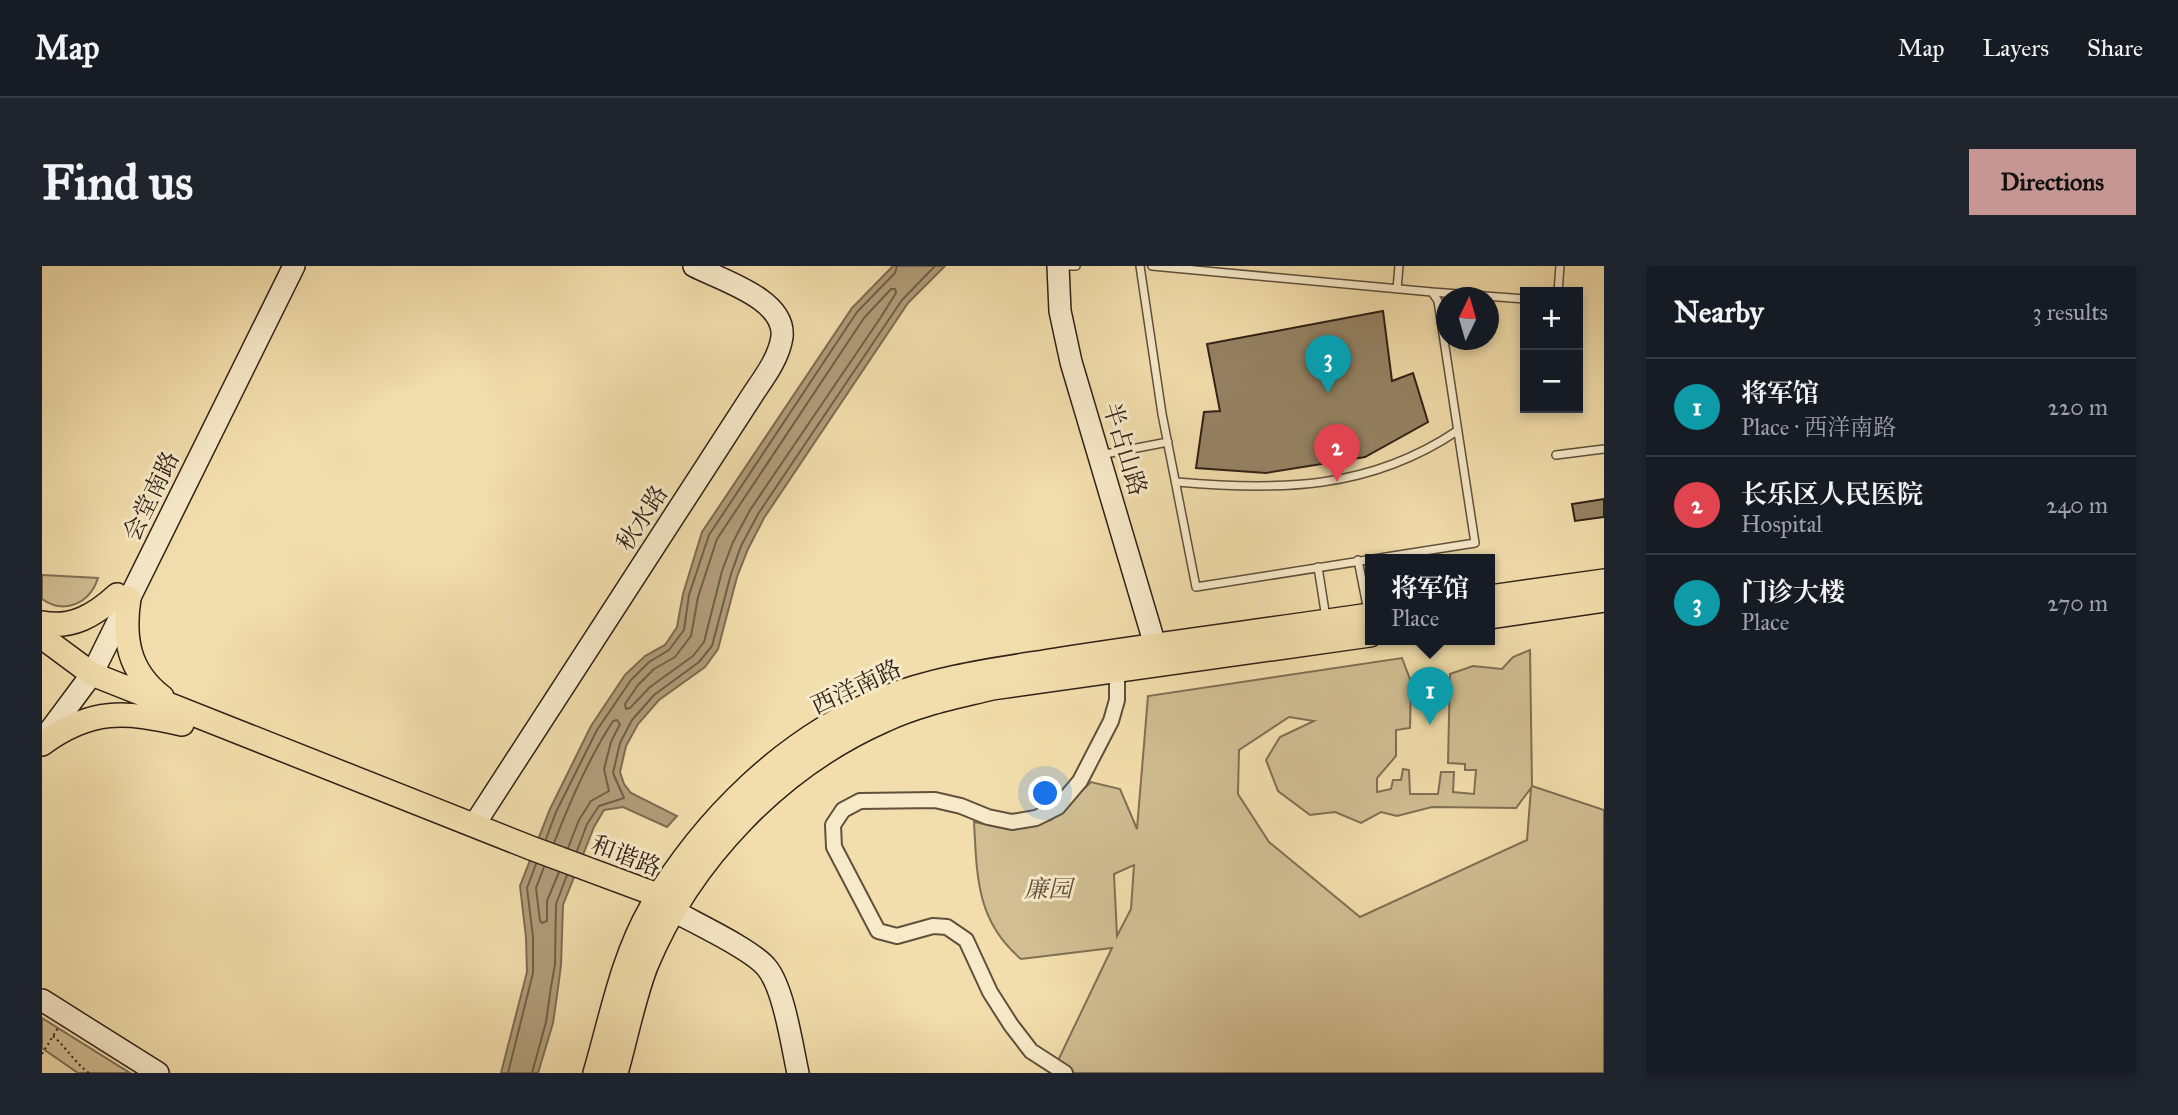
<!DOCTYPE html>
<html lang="en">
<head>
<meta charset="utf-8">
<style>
	body { margin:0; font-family:"IM FELL Great Primer","Noto Serif SC",serif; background:#20242c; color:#f1f3f6 }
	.controls { position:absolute; right:21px; top:21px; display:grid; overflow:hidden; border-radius:0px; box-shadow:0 4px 10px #0003 }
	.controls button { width:63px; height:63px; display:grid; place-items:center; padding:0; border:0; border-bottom:2px solid #363941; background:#171b24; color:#f1f3f6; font:35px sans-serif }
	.compass { position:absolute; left:1394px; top:21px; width:63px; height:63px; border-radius:50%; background:#171b24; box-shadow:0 4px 10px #0003; rotate:5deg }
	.you { position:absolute; left:1004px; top:528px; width:24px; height:24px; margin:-18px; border:5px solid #fff; border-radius:50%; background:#1a73e8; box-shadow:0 0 0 10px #1a73e833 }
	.badge { display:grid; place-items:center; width:46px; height:46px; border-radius:50%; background:#c59692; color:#fff; font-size:23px; font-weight:700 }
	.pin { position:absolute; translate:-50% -58px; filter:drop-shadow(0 2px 4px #0008) }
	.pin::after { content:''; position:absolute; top:37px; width:24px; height:21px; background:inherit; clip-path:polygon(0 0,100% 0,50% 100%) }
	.popup { position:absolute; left:1323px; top:288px; width:130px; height:91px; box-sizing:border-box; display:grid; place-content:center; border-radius:0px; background:#171b24; filter:drop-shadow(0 2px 5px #0005); font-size:23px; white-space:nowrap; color:#9ea1a6 }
	.popup b { font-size:26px; color:#f1f3f6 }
	.popup::after { content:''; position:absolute; left:50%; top:100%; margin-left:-14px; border:14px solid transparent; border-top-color:#171b24 }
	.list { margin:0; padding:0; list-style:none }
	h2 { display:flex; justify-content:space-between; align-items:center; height:91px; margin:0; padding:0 28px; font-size:30px }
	h2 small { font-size:23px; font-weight:400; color:#9ea1a6 }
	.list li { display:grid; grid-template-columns:46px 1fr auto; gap:21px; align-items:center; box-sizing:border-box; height:98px; padding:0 28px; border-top:2px solid #363941 }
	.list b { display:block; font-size:26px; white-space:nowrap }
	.list p { margin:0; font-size:23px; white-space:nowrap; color:#9ea1a6 }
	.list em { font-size:23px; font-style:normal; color:#9ea1a6 }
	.map { position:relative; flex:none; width:1562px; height:807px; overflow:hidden; border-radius:0px }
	header { display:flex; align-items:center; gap:42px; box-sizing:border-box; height:98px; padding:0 35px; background:#171b24; border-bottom:2px solid #363941 }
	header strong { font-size:33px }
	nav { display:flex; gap:38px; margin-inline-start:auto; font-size:24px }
	.intro { display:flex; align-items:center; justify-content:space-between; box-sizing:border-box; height:168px; padding:0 42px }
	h1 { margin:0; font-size:49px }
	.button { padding:18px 32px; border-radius:0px; background:#c59692; color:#111; font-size:24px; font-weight:700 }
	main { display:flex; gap:42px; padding:0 42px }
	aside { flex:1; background:#171b24; border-radius:0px; box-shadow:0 4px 10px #0003 }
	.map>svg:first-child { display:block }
	.green { fill:#d1be93; stroke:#806f55; stroke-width:2; fill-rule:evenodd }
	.water { fill:#b09d79; stroke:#7d6b52; stroke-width:2 }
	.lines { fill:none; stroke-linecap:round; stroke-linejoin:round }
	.shore { stroke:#705e48; stroke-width:2 }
	.building { fill:#958364; stroke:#302017; stroke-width:2 }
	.lane-casing { stroke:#60503c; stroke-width:10 }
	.street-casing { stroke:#60503c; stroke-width:18 }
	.secondary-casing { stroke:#302017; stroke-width:24 }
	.primary-casing { stroke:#302017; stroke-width:26 }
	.path { stroke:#302017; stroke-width:2; stroke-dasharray:2 3.5; stroke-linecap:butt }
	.lane { stroke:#f7eac9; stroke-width:7 }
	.street { stroke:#f7eac9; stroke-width:14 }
	.secondary { stroke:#f7eac9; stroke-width:21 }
	.primary { stroke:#f2deac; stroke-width:23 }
	.labels { text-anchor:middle; stroke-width:6; stroke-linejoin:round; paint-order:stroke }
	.street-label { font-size:24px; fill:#302017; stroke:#f7eac9 }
	.park-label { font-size:24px; font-style:italic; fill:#604f3c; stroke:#f7eac9 }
</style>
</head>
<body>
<header>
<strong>Map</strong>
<nav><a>Map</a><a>Layers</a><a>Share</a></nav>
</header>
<div class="intro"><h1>Find us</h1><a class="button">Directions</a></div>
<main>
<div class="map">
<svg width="1562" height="807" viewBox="0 0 1562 807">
	<rect width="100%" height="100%" fill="#f2deac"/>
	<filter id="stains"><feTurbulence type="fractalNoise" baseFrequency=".00286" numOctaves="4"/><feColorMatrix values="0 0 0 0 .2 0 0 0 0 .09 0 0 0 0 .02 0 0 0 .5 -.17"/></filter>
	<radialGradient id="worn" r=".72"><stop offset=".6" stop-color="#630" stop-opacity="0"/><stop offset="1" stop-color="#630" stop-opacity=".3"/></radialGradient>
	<path class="green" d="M 0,309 L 56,312 C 48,337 23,349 0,333 Z
		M 1488,384 L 1490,520 L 1562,544 L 1562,807 L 1010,807 L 1070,682 L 979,693 C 934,655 935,610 932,556 L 971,564 L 1009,554 L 1049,516 L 1078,523 L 1095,563 L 1106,430 L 1360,392 L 1369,416 L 1368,462 L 1354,464 L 1354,490 L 1335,512 L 1335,526 L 1349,523 L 1351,514 L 1359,514 L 1361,503 L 1367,504 L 1368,528 L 1396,528 L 1399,506 L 1412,506 L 1411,526 L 1432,528 L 1434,504 L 1423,504 L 1423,498 L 1406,497 L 1408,408 L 1431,400 L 1460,403 L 1471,391 ZM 1247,451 L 1272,455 L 1238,471 L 1224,494 L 1236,525 L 1268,549 L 1293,546 L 1319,557 L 1339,546 L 1355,550 L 1390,541 L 1474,542 L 1489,522 L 1485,574 L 1318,651 L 1227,576 L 1196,528 L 1197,484 ZM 1092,599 L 1089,643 L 1075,670 L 1072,608 Z
		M 0,752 L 88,807 L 36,807 L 0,782 Z"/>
	<path class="water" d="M 851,0 L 903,0 L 866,37 L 722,252 L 706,283 L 695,311 L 676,383 L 663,401 L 617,434 L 596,458 L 584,480 L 578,506 L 582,518 L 589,527 L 635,550 L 625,561 L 581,541 L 562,544 L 552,561 L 521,639 L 519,699 L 516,722 L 511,757 L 496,807 L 459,807 L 485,706 L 484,671 L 478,620 L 508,543 L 549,460 L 583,409 L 603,390 L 623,379 L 635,361 L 641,328 L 660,266 L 810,42 Z"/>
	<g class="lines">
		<path class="shore" d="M 849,23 L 853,23 L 854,27 L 839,51 L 708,244 L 691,276 L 680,305 L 662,376 L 651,390 L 608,421 L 588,442 L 584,443 L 583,438 L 596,419 L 612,403 L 633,391 L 649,370 L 656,331 L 675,273 L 822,52 Z
			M 504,573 L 514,546 L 555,464 L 589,414 L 607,396 L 627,384 L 642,364 L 647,329 L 667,269 L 815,46 L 853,7 L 855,0
			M 512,577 C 528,535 547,492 571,455 L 575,454 L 578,458 L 569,476 L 562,503 L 567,525 L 549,535 L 537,554 L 526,582
			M 535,585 L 545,558 L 557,540 L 582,532 L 571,507 L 578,477 L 590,454 L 612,429 L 657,396 L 670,380 L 689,308 L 699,280 L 716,248 L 860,34 L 893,0
			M 502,601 L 494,622 L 498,655 L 500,657 L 505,655 L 505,635 L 517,606
			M 466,807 L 491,707 L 491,671 L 485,622 L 494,598
			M 490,807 L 504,756 L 509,721 L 513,698 L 514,638 L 525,609"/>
	</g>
	<path class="building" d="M 1341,45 L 1350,115 L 1371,107 L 1386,156 L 1323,191 L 1224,207 L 1154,202 L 1162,146 L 1178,145 L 1165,78 Z
		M 1562,233 L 1562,251 L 1533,255 L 1530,238 Z"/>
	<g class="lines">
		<defs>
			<path id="lane" d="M 1020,0 L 1034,0
				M 1098,0 L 1120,148 L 1154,321 L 1433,277 L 1396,35 L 1390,26 L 1110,0
				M 1355,23 L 1357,0
				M 1390,26 L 1483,33
				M 1516,26 L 1518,0
				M 1058,189 L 1126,176
				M 1514,189 L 1562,183
				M 1135,216 C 1237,225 1327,224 1415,165
				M 1316,294 L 1326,345
				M 1276,301 L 1284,352"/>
			<path id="street" d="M 1023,807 L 989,785 L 969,759 L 948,726 L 924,674 L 905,661 L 891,660 L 855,670 L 836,665 L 792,581 L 791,559 L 801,544 L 818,535 L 893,534 L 919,540 L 946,551 L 970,556 L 994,552 L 1016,541 L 1038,515 L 1069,455 L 1075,434 L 1075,405"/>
			<path id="secondary" d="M 1016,0 L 1018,45 L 1029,96 L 1113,379
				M 0,475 L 50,408 L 252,0
				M 432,559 L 713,125 C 724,109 737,91 740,71 C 744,33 679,14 652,0
				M 632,645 C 655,658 711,684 725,702 C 742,723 750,780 756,807
				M 0,734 L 116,807"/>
			<path id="primary" d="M 1448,331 L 1562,315
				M 87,332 C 81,372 86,405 120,431
				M 1448,351 L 1562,334
				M 0,357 C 30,363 53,349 75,329
				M 0,371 L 50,408 L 489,582 L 618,630 L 628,640
				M 0,478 C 49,442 83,445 140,458
				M 553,807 C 569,753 580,692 609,642 C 662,553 743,472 840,433 C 897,410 960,403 1020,393 C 1123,377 1226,364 1328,349
				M 574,807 C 584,772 591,734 604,700 C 648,593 738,500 843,454 C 877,438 914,431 950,422 L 1328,369"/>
		</defs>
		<use href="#lane" class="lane-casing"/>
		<use href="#street" class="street-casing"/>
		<use href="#secondary" class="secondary-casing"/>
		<use href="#primary" class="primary-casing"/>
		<path class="path" d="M 11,770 C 25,782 32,796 47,807
			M 0,788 L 16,762"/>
		<use href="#lane" class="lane"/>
		<use href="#street" class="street"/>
		<use href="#secondary" class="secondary"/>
		<use href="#primary" class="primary"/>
	</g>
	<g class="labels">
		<g class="street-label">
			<text transform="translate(1083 183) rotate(73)" y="8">半占山路</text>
			<text transform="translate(109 230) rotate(-64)" y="8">会堂南路</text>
			<text transform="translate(600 252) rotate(-57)" y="8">秋水路</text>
			<text transform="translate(814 421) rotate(-25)" y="8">西洋南路</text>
			<text transform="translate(584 590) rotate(21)" y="8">和谐路</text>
		</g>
		<g class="park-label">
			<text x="1006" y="631">廉园</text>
		</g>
	</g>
	<rect width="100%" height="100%" filter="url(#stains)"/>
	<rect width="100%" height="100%" fill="url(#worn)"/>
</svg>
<div class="controls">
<button>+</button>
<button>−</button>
</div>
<svg class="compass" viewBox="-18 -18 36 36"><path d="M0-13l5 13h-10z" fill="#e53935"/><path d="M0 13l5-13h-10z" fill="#9ea1a6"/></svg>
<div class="you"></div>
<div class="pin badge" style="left:1388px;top:459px;background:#0f9aa8">1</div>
<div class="popup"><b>将军馆</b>Place</div>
<div class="pin badge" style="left:1295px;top:216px;background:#e0444e">2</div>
<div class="pin badge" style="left:1286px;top:127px;background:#0f9aa8">3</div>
</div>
<aside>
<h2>Nearby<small>3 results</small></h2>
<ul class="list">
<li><span class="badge" style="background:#0f9aa8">1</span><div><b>将军馆</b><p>Place · 西洋南路</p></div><em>220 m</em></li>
<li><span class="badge" style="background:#e0444e">2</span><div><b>长乐区人民医院</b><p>Hospital</p></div><em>240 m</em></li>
<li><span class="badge" style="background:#0f9aa8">3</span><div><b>门诊大楼</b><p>Place</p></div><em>270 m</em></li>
</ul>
</aside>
</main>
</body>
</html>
